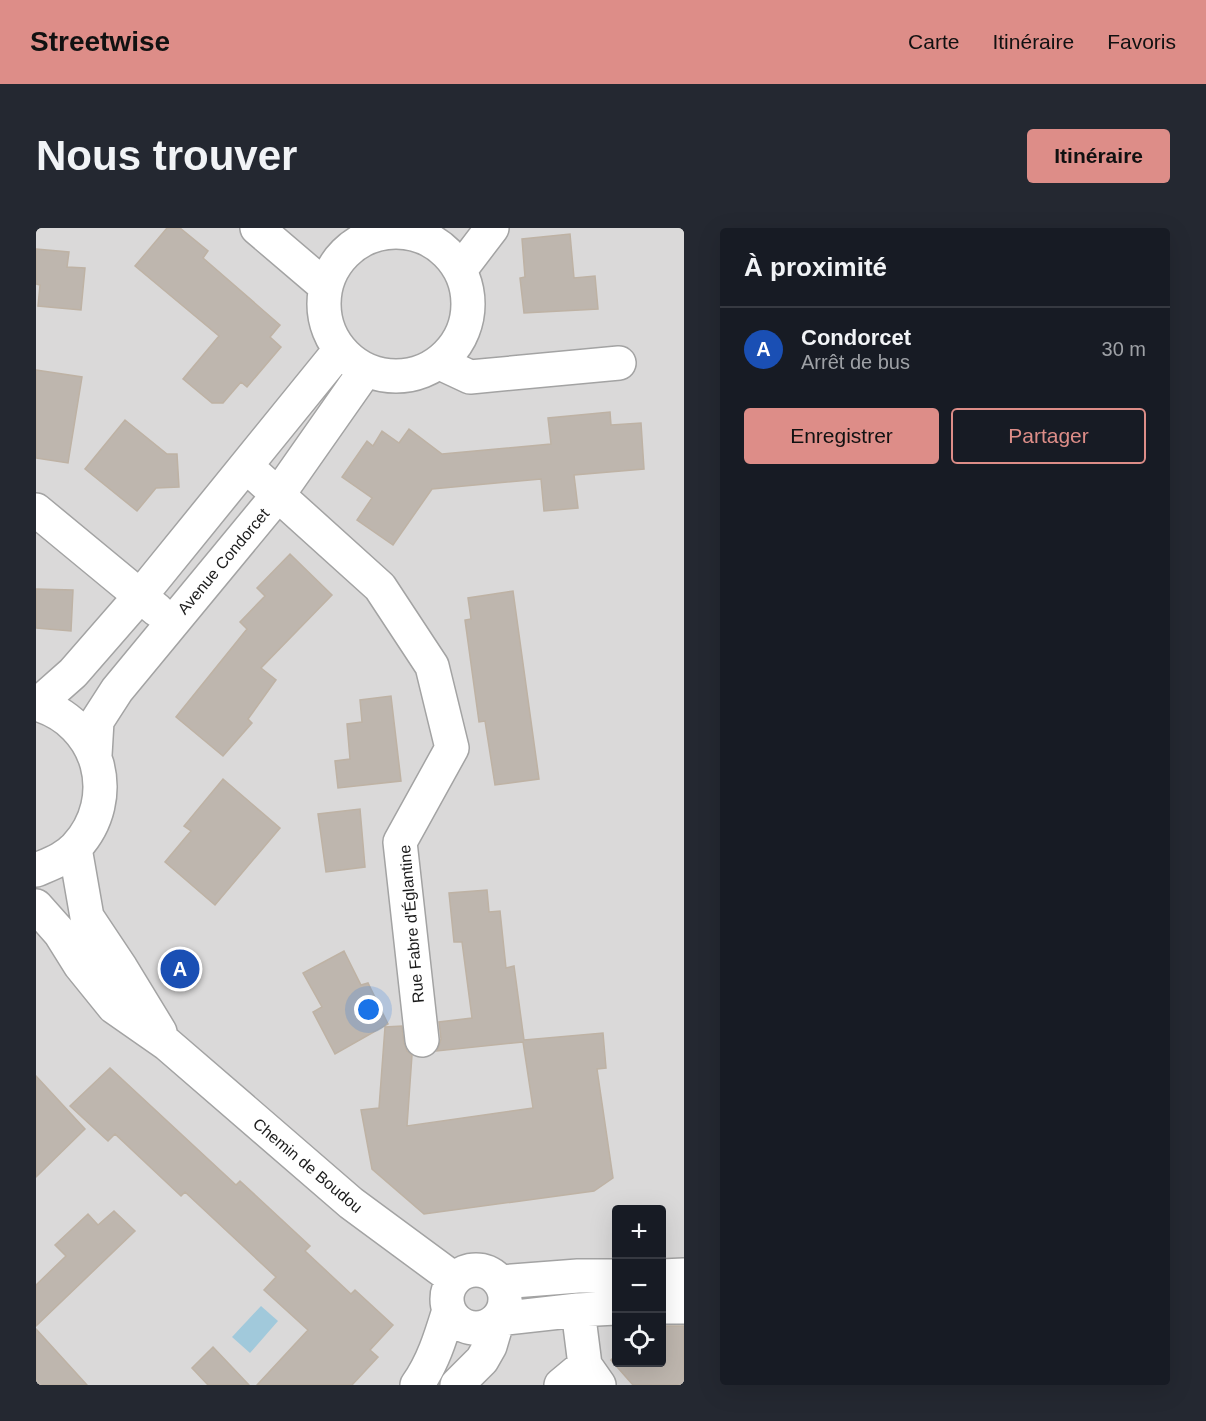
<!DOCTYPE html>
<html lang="fr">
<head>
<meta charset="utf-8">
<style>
	body { margin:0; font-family:Helvetica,sans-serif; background:#242831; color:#f1f3f6 }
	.controls { position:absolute; right:18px; bottom:18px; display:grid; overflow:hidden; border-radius:6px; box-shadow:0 6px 24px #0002 }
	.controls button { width:54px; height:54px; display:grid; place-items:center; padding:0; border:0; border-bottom:2px solid #363941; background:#171b24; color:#f1f3f6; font:30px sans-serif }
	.you { position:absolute; left:333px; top:782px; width:21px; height:21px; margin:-15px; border:4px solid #fff; border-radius:50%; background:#1a73e8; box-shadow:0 0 0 9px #1a73e833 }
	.badge { display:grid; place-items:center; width:39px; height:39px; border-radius:50%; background:#dd8d88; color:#fff; font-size:20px; font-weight:700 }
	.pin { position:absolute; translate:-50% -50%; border:3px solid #fff; box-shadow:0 2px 6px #0006 }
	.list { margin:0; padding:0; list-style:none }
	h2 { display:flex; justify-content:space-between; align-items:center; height:78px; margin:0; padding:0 24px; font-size:26px }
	h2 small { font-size:20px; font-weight:400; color:#9ea1a6 }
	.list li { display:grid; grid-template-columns:39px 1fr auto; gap:18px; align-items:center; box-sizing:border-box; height:84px; padding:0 24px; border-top:2px solid #363941 }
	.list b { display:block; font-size:22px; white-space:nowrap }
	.list p { margin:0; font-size:20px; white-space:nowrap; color:#9ea1a6 }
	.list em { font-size:20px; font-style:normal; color:#9ea1a6 }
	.actions { display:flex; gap:12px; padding:18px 24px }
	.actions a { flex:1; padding:14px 0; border:2px solid #dd8d88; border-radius:6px; text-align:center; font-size:21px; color:#dd8d88 }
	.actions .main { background:#dd8d88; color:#111 }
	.icon { flex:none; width:33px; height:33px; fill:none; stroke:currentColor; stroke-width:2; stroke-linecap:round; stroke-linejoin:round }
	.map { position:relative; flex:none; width:648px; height:1157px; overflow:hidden; border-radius:6px }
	header { display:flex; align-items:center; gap:36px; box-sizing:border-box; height:84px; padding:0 30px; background:#dd8d88; color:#111 }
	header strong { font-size:28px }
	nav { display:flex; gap:33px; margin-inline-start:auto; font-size:21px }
	.intro { display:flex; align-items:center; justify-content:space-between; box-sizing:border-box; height:144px; padding:0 36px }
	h1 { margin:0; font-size:42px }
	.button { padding:15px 27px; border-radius:6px; background:#dd8d88; color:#111; font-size:21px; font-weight:700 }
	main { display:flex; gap:36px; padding:0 36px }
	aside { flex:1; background:#171b24; border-radius:6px; box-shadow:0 6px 24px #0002 }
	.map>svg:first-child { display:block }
	.residential { fill:#dad9d9; fill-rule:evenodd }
	.water { fill:#a1c9db }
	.building { fill:#beb6ae; stroke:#beb2a4; stroke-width:1.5 }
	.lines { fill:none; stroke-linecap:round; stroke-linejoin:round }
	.minor-casing { stroke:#a3a3a3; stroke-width:36 }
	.minor { stroke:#fff; stroke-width:33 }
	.labels { text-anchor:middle; stroke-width:5; stroke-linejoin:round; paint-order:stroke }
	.street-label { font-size:16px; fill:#1c1c1c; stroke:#fff }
</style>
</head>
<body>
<header>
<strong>Streetwise</strong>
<nav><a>Carte</a><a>Itinéraire</a><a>Favoris</a></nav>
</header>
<div class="intro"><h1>Nous trouver</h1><a class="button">Itinéraire</a></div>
<main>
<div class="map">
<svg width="648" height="1157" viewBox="0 0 648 1157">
	<rect width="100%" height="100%" fill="#edeae1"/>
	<path class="residential" d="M 0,0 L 648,0 L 648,1157 L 0,1157 ZM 580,982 L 626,982 L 626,1134 L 580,1134 Z"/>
	<path class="water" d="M 225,1078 L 242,1093 L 214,1125 L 196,1109 Z"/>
	<path class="building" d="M 131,0 L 144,0 L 172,23 L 167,30 L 244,97 L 234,109 L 245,119 L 211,159 L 205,154 L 187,175 L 176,175 L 147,151 L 183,108 L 99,38 Z
		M 534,6 L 538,50 L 559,48 L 562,81 L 488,85 L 484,50 L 489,49 L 486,11 Z
		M 0,21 L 33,24 L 31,39 L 49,40 L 45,82 L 2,78 L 4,57 L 0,56 Z
		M 0,142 L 46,149 L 32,235 L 0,230 Z
		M 574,184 L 575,197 L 605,195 L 608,241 L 538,247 L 542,280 L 508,283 L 505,251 L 396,261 L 357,317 L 321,292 L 336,270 L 306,249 L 331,213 L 337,218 L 346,203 L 363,215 L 373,201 L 406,226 L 515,216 L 512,190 Z
		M 89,192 L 131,226 L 141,226 L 143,259 L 120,260 L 101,283 L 49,241 Z
		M 254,326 L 296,367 L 225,440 L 240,452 L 212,491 L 216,495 L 187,528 L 140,489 L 211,401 L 204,394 L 229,368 L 221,360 Z
		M 0,361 L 37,362 L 35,403 L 0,400 Z
		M 477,363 L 503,551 L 459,557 L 449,493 L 443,494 L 429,392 L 435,391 L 432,370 Z
		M 355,468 L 365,553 L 302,560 L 299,533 L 314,531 L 311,496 L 326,494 L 324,472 Z
		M 187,551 L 244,600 L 179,677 L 129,634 L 155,603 L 148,598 Z
		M 324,581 L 329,639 L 290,644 L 282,586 Z
		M 451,662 L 453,684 L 464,683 L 470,740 L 478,738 L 488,812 L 567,805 L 570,840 L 561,841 L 577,950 L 558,963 L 388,986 L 336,941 L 325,882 L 343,880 L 349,799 L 366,798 L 368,815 L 371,823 L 376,827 L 371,898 L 497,880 L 487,814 L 401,823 L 405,811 L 403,794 L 436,790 L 426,714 L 418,714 L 413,665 Z
		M 308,723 L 325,757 L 332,755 L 352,796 L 299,826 L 277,784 L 286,779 L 267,745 Z
		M 74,840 L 200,957 L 204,953 L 274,1018 L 269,1023 L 315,1066 L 319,1062 L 357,1097 L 334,1122 L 342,1129 L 316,1157 L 221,1157 L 272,1102 L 228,1062 L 240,1049 L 149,964 L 145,968 L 79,906 L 72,913 L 34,878 Z
		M 0,848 L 49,901 L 0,949 Z
		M 78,983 L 99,1003 L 0,1098 L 0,1057 L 30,1028 L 19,1017 L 52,986 L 62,997 Z
		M 626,1098 L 648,1098 L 648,1157 L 597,1157 L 575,1132 L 580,1127 L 580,1134 L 626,1134 Z
		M 0,1101 L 51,1157 L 0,1157 Z
		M 177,1119 L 213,1157 L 172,1157 L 156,1140 Z"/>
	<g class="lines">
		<defs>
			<path id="minor" d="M 221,0 L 289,58
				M288 76a72 72 0 1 1 144 0a72 72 0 1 1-144 0Z
				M 424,42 L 456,0
				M 404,135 L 434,149 L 583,135
				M 210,238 L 344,359 L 396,438 L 416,520 L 364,614 L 386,812
				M 0,282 L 121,382
				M 0,476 C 64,494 85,570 40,619 C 29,631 14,636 0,642
				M 2,476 L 37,445 L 105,367 L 303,123
				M 59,527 L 61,493 L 81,462 L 242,267 L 329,143
				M 39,620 L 51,689 L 85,740 L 124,804
				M 0,678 L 24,705 L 44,737 L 78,779 L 131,816 L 315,975 L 418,1051
				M411 1071a29 29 0 1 1 58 0a29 29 0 1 1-58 0Z
				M 626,1048 L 648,1047
				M 464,1054 L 542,1048 L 580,1048
				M 626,1079 L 648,1079
				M 542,1082 L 549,1137
				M 462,1091 L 542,1082 L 580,1080
				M 381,1157 C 397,1135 405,1108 413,1082
				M 421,1157 L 446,1132 L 454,1118 L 462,1091
				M 525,1157 L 549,1137 L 563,1157"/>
		</defs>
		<use href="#minor" class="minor-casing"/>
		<use href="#minor" class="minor"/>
	</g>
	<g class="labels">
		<g class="street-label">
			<text transform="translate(187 333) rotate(-50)" y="6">Avenue Condorcet</text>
			<text transform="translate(375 696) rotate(-95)" y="6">Rue Fabre d'Églantine</text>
			<text transform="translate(272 937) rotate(40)" y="6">Chemin de Boudou</text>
		</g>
	</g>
</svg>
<div class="controls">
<button>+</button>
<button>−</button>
<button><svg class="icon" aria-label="locate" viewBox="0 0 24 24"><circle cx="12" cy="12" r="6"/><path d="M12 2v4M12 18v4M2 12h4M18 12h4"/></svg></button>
</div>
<div class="you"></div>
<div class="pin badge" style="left:144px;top:741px;background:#1a4fb4">A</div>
</div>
<aside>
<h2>À proximité<small></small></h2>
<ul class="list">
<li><span class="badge" style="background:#1a4fb4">A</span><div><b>Condorcet</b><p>Arrêt de bus</p></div><em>30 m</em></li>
</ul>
<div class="actions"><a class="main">Enregistrer</a><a>Partager</a></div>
</aside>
</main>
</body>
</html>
